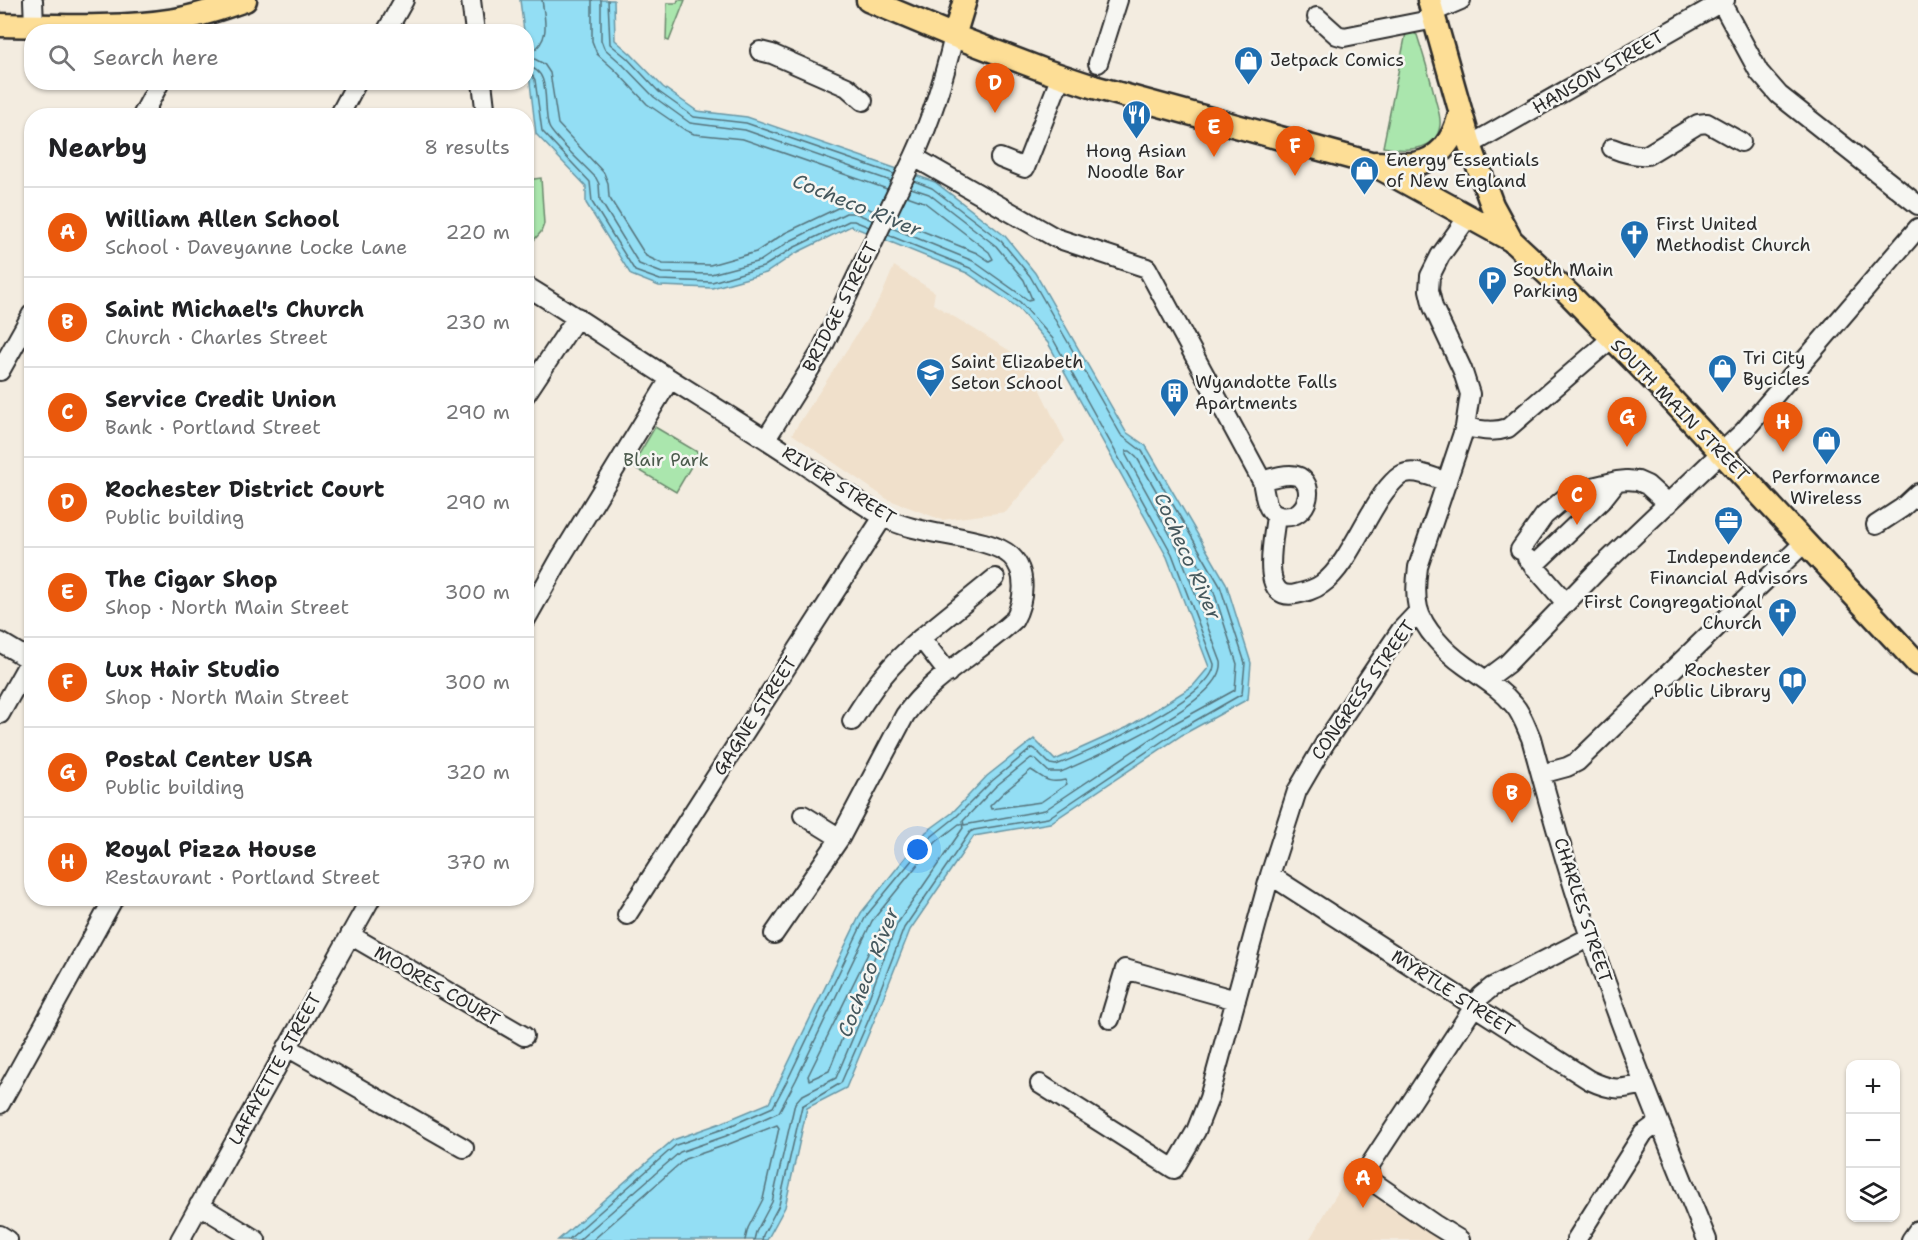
<!DOCTYPE html>
<html lang="en">
<head>
<meta charset="utf-8">
<style>
	body { margin:0; font-family:"Shantell Sans",sans-serif; background:#f6f6f6; color:#202124 }
	.controls { position:absolute; right:18px; bottom:18px; display:grid; overflow:hidden; border-radius:12px; box-shadow:0 2px 4px #0004 }
	.controls button { width:54px; height:54px; display:grid; place-items:center; padding:0; border:0; border-bottom:2px solid #e0e0e0; background:#fff; color:#202124; font:30px sans-serif }
	.you { position:absolute; left:918px; top:850px; width:21px; height:21px; margin:-15px; border:4px solid #fff; border-radius:50%; background:#1a73e8; box-shadow:0 0 0 9px #1a73e833 }
	.badge { display:grid; place-items:center; width:39px; height:39px; border-radius:50%; background:#ea580c; color:#fff; font-size:20px; font-weight:700 }
	.pin { position:absolute; translate:-50% -50px; filter:drop-shadow(0 2px 3px #0008) }
	.pin::after { content:''; position:absolute; top:32px; width:21px; height:18px; background:inherit; clip-path:polygon(0 0,100% 0,50% 100%) }
	.list { margin:0; padding:0; list-style:none }
	h2 { display:flex; justify-content:space-between; align-items:center; height:78px; margin:0; padding:0 24px; font-size:26px }
	h2 small { font-size:20px; font-weight:400; color:#757577 }
	.list li { display:grid; grid-template-columns:39px 1fr auto; gap:18px; align-items:center; box-sizing:border-box; height:90px; padding:0 24px; border-top:2px solid #e0e0e0 }
	.list b { display:block; font-size:22px; white-space:nowrap }
	.list p { margin:0; font-size:20px; white-space:nowrap; color:#757577 }
	.list em { font-size:20px; font-style:normal; color:#757577 }
	.icon { flex:none; width:33px; height:33px; fill:none; stroke:currentColor; stroke-width:2; stroke-linecap:round; stroke-linejoin:round }
	.map { position:relative; flex:none; width:1918px; height:1240px; overflow:hidden }
	.search { position:absolute; background:#fff; box-shadow:0 2px 4px #0004; left:24px; top:24px; width:510px; height:66px; display:flex; align-items:center; gap:15px; box-sizing:border-box; padding:0 21px; border-radius:24px; color:#757577; font-size:22px }
	.panel { position:absolute; background:#fff; box-shadow:0 2px 4px #0004; left:24px; top:108px; width:510px; height:798px; border-radius:24px }
	.map>svg:first-child { display:block }
	.built { fill:#f0e0cb }
	.green { fill:#aae6ad; stroke:#6a886c; stroke-width:1.5 }
	.water { fill:#93def4; stroke:#6996a4; stroke-width:1.5 }
	.lines { fill:none; stroke-linecap:round; stroke-linejoin:round }
	.shore { stroke:#55737b; stroke-width:1.5 }
	.minor-casing { stroke:#2b2b2b; stroke-width:22 }
	.major-casing { stroke:#2b2b2b; stroke-width:27 }
	.minor { stroke:#f6f6f2; stroke-width:18 }
	.major { stroke:#fdde96; stroke-width:22 }
	.labels { text-anchor:middle; stroke-width:5; stroke-linejoin:round; paint-order:stroke }
	.poi-label { font-size:18px; fill:#2b2b2b; stroke:#f6f6f2; text-anchor:start }
	.street-label { font-size:18px; fill:#2b2b2b; stroke:#f6f6f2 }
	.park-label { font-size:18px; fill:#4b5a4c; stroke:#f6f6f2 }
	.water-label { font-size:20px; font-style:italic; fill:#45585d; stroke:#f6f6f2 }
</style>
</head>
<body>
<div class="map">
<svg width="1918" height="1240" viewBox="0 0 1918 1240">
	<rect width="100%" height="100%" fill="#f3ece0"/>
	<filter id="ink" filterUnits="userSpaceOnUse"><feTurbulence type="fractalNoise" baseFrequency=".0167" numOctaves="2"/><feDisplacementMap in="SourceGraphic" scale="12" xChannelSelector="R" yChannelSelector="G"/><feConvolveMatrix kernelMatrix="1 2 1 2 8 2 1 2 1" color-interpolation-filters="sRGB"/></filter>
	<g filter="url(#ink)">
		<path class="built" d="M 894,266 L 935,292 L 933,304 L 1025,360 L 1065,441 L 1006,512 L 942,520 L 887,499 L 792,434 L 881,297 Z
			M 1347,1177 L 1447,1240 L 1309,1240 Z"/>
		<path class="green" d="M 678,0 L 685,0 L 669,41 L 666,40 L 667,3 L 677,3 Z
			M 1412,32 L 1417,35 C 1424,57 1431,79 1436,102 C 1438,109 1441,118 1440,125 C 1437,153 1402,151 1383,147 L 1406,33 Z
			M 541,178 L 544,224 L 541,232 L 527,248 L 527,180 Z
			M 655,427 L 699,453 L 676,492 L 632,466 Z"/>
		<path class="water" d="M 520,0 L 614,0 L 615,40 L 631,54 L 663,87 L 697,111 L 747,117 L 935,182 L 1005,236 L 1035,273 L 1126,432 L 1146,446 L 1226,583 L 1251,663 L 1248,699 L 1182,735 L 1050,823 L 974,836 L 910,930 L 874,1021 L 846,1088 L 807,1108 L 785,1207 L 767,1240 L 558,1240 L 673,1140 L 721,1123 L 769,1103 L 861,913 L 926,832 L 952,813 L 987,776 L 1034,739 L 1055,760 L 1128,727 L 1193,686 L 1209,667 L 1167,557 L 1048,343 L 1017,307 L 967,273 L 851,226 L 796,253 L 766,273 L 712,288 L 659,286 L 631,275 L 586,203 L 586,186 L 536,134 L 527,57 L 526,32 L 524,31 Z"/>
		<g class="lines">
			<path class="shore" d="M 542,0 C 545,20 551,41 530,53 L 529,56 L 544,64 L 550,73 L 558,124 L 604,173 L 608,183 L 609,197 L 646,256 L 663,264 L 710,265 L 756,252 L 785,233 L 846,204 L 857,204 L 876,212
				M 592,0 L 592,41 L 597,54 L 616,71 L 647,104 L 685,130 L 694,134 L 743,139 L 887,189
				M 601,0 L 601,40 L 604,48 L 622,64 L 654,97 L 690,123 L 745,130 L 891,181
				M 608,0 L 610,44 L 627,58 L 659,92 L 694,117 L 746,123 L 894,174
				M 526,67 C 553,68 542,109 549,127 C 552,136 587,168 596,178 L 599,184 L 600,200 L 639,264 L 662,273 L 711,274 L 760,261 L 790,241 L 846,213 L 855,213 L 872,220
				M 526,74 L 532,75 L 535,80 L 542,131 L 590,182 L 592,202 L 635,271 L 660,280 L 712,282 L 763,267 L 793,248 L 849,221 L 854,221 L 869,227
				M 895,220 L 977,253 L 989,261 L 993,259 L 989,252 L 924,202 L 907,196
				M 892,228 L 973,261 L 1028,300 L 1032,299 L 1024,280 L 996,246 L 929,194 L 911,188
				M 1126,451 L 1130,451 L 1136,456 L 1213,589 L 1237,664 L 1235,690 L 1175,723 L 1045,810 L 964,825 L 963,821 L 996,786 L 1031,758 L 1035,759 L 1049,772 L 1061,772 C 1092,758 1227,701 1221,662 L 1179,551 L 1126,455 Z
				M 1031,770 C 1045,778 1047,784 1065,780 L 1067,784 L 1041,802 L 991,809 L 990,806 L 1003,793 Z
				M 883,923 L 886,923 L 887,926 L 829,1071 L 809,1080 L 808,1076 Z
				M 568,1240 L 676,1145 L 723,1129 L 773,1107 L 789,1077 L 866,916 L 931,837 L 956,817 L 992,781 L 1032,748 L 1035,749 L 1050,764 L 1056,765 C 1085,754 1216,696 1214,664 L 1172,554 L 1053,339 L 1020,302 L 970,268 L 888,235
				M 579,1240 L 680,1152 L 726,1136 L 779,1112 L 796,1080 L 872,921 L 936,842 L 959,824 L 962,824 L 963,828 L 897,924 L 862,1016 L 836,1078 L 801,1096 L 795,1103 L 772,1202 L 756,1232 L 754,1240
				M 593,1240 L 685,1159 L 729,1144 L 777,1125 L 779,1128 L 763,1199 L 748,1228 L 745,1240
				M 762,1240 L 763,1235 L 779,1205 L 802,1106 L 841,1083 L 869,1019 L 904,928 L 970,832 L 974,830 L 1048,818 L 1179,730 L 1242,694 L 1245,663 L 1220,586 L 1142,451 L 1121,435 L 1030,276 L 1001,241 L 932,188 L 914,181"/>
			<defs>
				<path id="minor" d="M 33,0 L 34,26
					M 471,0 L 475,32
					M 1721,2 L 1759,72 L 1779,95 L 1918,205
					M 1433,12 L 1461,0
					M 1317,17 L 1337,35 L 1344,37 L 1435,19
					M 386,32 L 404,0
					M 760,51 L 772,54 L 847,87 L 863,101
					M 1098,63 L 1118,0
					M 482,82 L 486,116
					M 142,116 L 160,82
					M 339,116 L 357,82
					M 1470,145 L 1725,0
					M 1612,148 C 1624,153 1634,156 1647,155 L 1698,124 L 1707,123 L 1741,142
					M 914,157 L 1056,238 L 1147,268 L 1262,481 C 1264,490 1265,505 1272,512 C 1275,515 1276,515 1280,516 C 1311,522 1319,475 1290,475 C 1280,475 1271,478 1262,481
					M 1000,158 L 1025,168 L 1061,76
					M 1468,217 L 1440,256 L 1430,276 L 1429,290 L 1433,307 L 1462,369 L 1470,394 L 1465,427 L 1418,567 C 1416,581 1415,595 1418,608 C 1423,629 1447,653 1464,665 C 1482,678 1500,688 1514,705 C 1522,714 1526,727 1531,738 C 1549,804 1567,870 1589,934 C 1624,1038 1666,1139 1707,1240
					M 526,286 C 576,316 623,349 672,380 C 710,404 749,428 787,453 C 819,473 849,497 882,516 C 916,537 987,534 1011,556 C 1028,572 1024,602 1014,620 C 979,653 933,676 905,715 L 840,838 L 774,934
					M 0,371 L 32,314
					M 526,394 L 577,317
					M 1465,427 C 1481,430 1493,433 1508,428 L 1612,338
					M 766,439 L 820,353 L 914,157 C 932,118 944,78 954,36
					M 1276,515 C 1275,533 1257,603 1296,594 C 1305,592 1314,590 1322,584 C 1347,567 1366,515 1386,490 C 1391,484 1396,477 1403,474 C 1415,468 1434,478 1447,482
					M 1876,525 L 1902,508 L 1918,493
					M 1520,550 L 1544,516 L 1572,492 L 1617,481 L 1627,480 L 1638,481 L 1647,485 L 1668,504
					M 1527,558 L 1566,603
					M 1533,566 L 1602,500 L 1617,481
					M 526,619 L 561,557 L 670,379
					M 0,642 L 32,661
					M 948,673 L 921,638 L 995,578
					M 1487,679 L 1507,664 L 1600,568 L 1744,431 L 1918,228
					M 0,714 L 32,657
					M 852,721 C 874,686 889,665 921,638
					M 1541,774 L 1567,767 L 1577,762 L 1805,542
					M 803,815 L 840,838
					M 1270,875 L 1589,1080 C 1612,1091 1620,1090 1644,1084
					M 627,915 L 883,517
					M 350,935 L 524,1036
					M 1110,1019 L 1125,969 L 1236,1000
					M 287,1047 L 464,1148
					M 1040,1084 L 1174,1169 L 1196,1131 L 1209,1098 L 1270,875 L 1297,791 L 1325,743 L 1401,630 L 1419,611
					M 0,1104 L 114,898
					M 199,1205 L 256,1240
					M 0,1235 L 8,1240
					M 180,1240 L 371,898
					M 1460,1240 L 1434,1224 L 1373,1182 L 1370,1174 L 1370,1165 L 1481,996 L 1492,987 L 1590,937
					M 1576,1240 L 1643,1134 L 1659,1122
					M 1911,1240 L 1918,1230"/>
				<path id="major" d="M 868,0 L 954,36 L 1046,71 L 1094,87 L 1371,163 L 1511,240 L 1571,296 L 1659,386 L 1918,664
					M 1429,0 L 1470,145 L 1492,205 L 1511,240
					M 0,25 C 58,26 118,29 175,20 C 199,16 222,8 245,0
					M 954,36 L 965,0
					M 1375,163 C 1387,163 1401,165 1414,164 C 1441,160 1454,138 1460,114"/>
			</defs>
			<use href="#minor" class="minor-casing"/>
			<use href="#major" class="major-casing"/>
			<use href="#minor" class="minor"/>
			<use href="#major" class="major"/>
		</g>
	</g>
	<defs>
		<symbol id="shop-pin" viewBox="-11 -11 22 30"><path d="M0 17L-7.5 6A9.5 9.5 0 1 1 7.5 6Z" fill="#1f6fb2" stroke="#f6f6f2"/><path d="M-5-2.5h2.3a2.7 3.5 0 0 1 5.4 0H5L5.5 6h-11ZM-1.5-2.5h3a1.5 2.3 0 0 0-3 0Z" fill="#fff"/></symbol>
		<symbol id="restaurant-pin" viewBox="-11 -11 22 30"><path d="M0 17L-7.5 6A9.5 9.5 0 1 1 7.5 6Z" fill="#1f6fb2" stroke="#f6f6f2"/><path d="M-5-6h1v4h1v-4h1v4h1v-4h1v5L-1.5 .5V6h-2V.5L-5-1ZM5-6V6H3V1.5H1.5Q1.5-4 5-6Z" fill="#fff"/></symbol>
		<symbol id="church-pin" viewBox="-11 -11 22 30"><path d="M0 17L-7.5 6A9.5 9.5 0 1 1 7.5 6Z" fill="#1f6fb2" stroke="#f6f6f2"/><path d="M-1.2-6h2.4v3.5h3.3v2.4h-3.3V6h-2.4V-.1h-3.3v-2.4h3.3Z" fill="#fff"/></symbol>
		<symbol id="parking-pin" viewBox="-11 -11 22 30"><path d="M0 17L-7.5 6A9.5 9.5 0 1 1 7.5 6Z" fill="#1f6fb2" stroke="#f6f6f2"/><path d="M-3.5-5.5H1a3.5 3.5 0 0 1 0 7H-1V5.5H-3.5ZM-1-3.4V-.6H.8a1.4 1.4 0 0 0 0-2.8Z" fill="#fff"/></symbol>
		<symbol id="school-pin" viewBox="-11 -11 22 30"><path d="M0 17L-7.5 6A9.5 9.5 0 1 1 7.5 6Z" fill="#1f6fb2" stroke="#f6f6f2"/><path d="M0-5L7-2L0 1L-7-2ZM-4 1L0 2.5L4 1V4Q0 6-4 4Z" fill="#fff"/></symbol>
		<symbol id="building-pin" viewBox="-11 -11 22 30"><path d="M0 17L-7.5 6A9.5 9.5 0 1 1 7.5 6Z" fill="#1f6fb2" stroke="#f6f6f2"/><path d="M-4-6H4V6H1V3H-1V6H-4ZM-2.5-4.3h1.7v1.8h-1.7ZM.8-4.3h1.7v1.8H.8ZM-2.5-1h1.7V.8h-1.7ZM.8-1h1.7V.8H.8Z" fill="#fff"/></symbol>
		<symbol id="office-pin" viewBox="-11 -11 22 30"><path d="M0 17L-7.5 6A9.5 9.5 0 1 1 7.5 6Z" fill="#1f6fb2" stroke="#f6f6f2"/><path d="M-6-3h4V-5.5h4V-3h4V5H-6ZM-1-4.5V-3h2v-1.5ZM-6 0V1H6V0Z" fill="#fff"/></symbol>
		<symbol id="library-pin" viewBox="-11 -11 22 30"><path d="M0 17L-7.5 6A9.5 9.5 0 1 1 7.5 6Z" fill="#1f6fb2" stroke="#f6f6f2"/><path d="M-6-4Q-3-5.5-.7-3.5V5Q-3 3-6 4ZM6-4Q3-5.5 .7-3.5V5Q3 3 6 4Z" fill="#fff"/></symbol>
	</defs>
	<g fill-rule="evenodd">
		<use href="#shop-pin" x="1232" y="44" width="33" height="45"/>
		<use href="#restaurant-pin" x="1120" y="98" width="33" height="45"/>
		<use href="#shop-pin" x="1348" y="154" width="33" height="45"/>
		<use href="#church-pin" x="1618" y="218" width="33" height="45"/>
		<use href="#parking-pin" x="1476" y="264" width="33" height="45"/>
		<use href="#shop-pin" x="1706" y="352" width="33" height="45"/>
		<use href="#school-pin" x="914" y="356" width="33" height="45"/>
		<use href="#building-pin" x="1158" y="376" width="33" height="45"/>
		<use href="#shop-pin" x="1810" y="424" width="33" height="45"/>
		<use href="#office-pin" x="1712" y="504" width="33" height="45"/>
		<use href="#church-pin" x="1766" y="596" width="33" height="45"/>
		<use href="#library-pin" x="1776" y="664" width="33" height="45"/>
	</g>
	<g class="labels">
		<g class="poi-label">
			<text x="1270" y="66">Jetpack Comics</text>
			<text x="1136" y="157" text-anchor="middle">Hong Asian<tspan x="1136" dy="21">Noodle Bar</tspan></text>
			<text x="1386" y="166">Energy Essentials<tspan x="1386" dy="21">of New England</tspan></text>
			<text x="1656" y="230">First United<tspan x="1656" dy="21">Methodist Church</tspan></text>
			<text x="1513" y="276">South Main<tspan x="1513" dy="21">Parking</tspan></text>
			<text x="1743" y="364">Tri City<tspan x="1743" dy="21">Bycicles</tspan></text>
			<text x="951" y="368">Saint Elizabeth<tspan x="951" dy="21">Seton School</tspan></text>
			<text x="1195" y="388">Wyandotte Falls<tspan x="1195" dy="21">Apartments</tspan></text>
			<text x="1826" y="483" text-anchor="middle">Performance<tspan x="1826" dy="21">Wireless</tspan></text>
			<text x="1729" y="563" text-anchor="middle">Independence<tspan x="1729" dy="21">Financial Advisors</tspan></text>
			<text x="1762" y="608" text-anchor="end">First Congregational<tspan x="1762" dy="21">Church</tspan></text>
			<text x="1771" y="676" text-anchor="end">Rochester<tspan x="1771" dy="21">Public Library</tspan></text>
		</g>
		<g class="street-label">
			<text transform="translate(1598 72) rotate(-30)" y="6">HANSON STREET</text>
			<text transform="translate(840 307) rotate(-63)" y="6">BRIDGE STREET</text>
			<text transform="translate(1680 410) rotate(46)" y="6">SOUTH MAIN STREET</text>
			<text transform="translate(839 485) rotate(32)" y="6">RIVER STREET</text>
			<text transform="translate(1363 690) rotate(-55)" y="6">CONGRESS STREET</text>
			<text transform="translate(755 716) rotate(-57)" y="6">GAGNE STREET</text>
			<text transform="translate(1583 910) rotate(72)" y="6">CHARLES STREET</text>
			<text transform="translate(437 986) rotate(30)" y="6">MOORES COURT</text>
			<text transform="translate(1453 993) rotate(33)" y="6">MYRTLE STREET</text>
			<text transform="translate(275 1069) rotate(-61)" y="6">LAFAYETTE STREET</text>
		</g>
		<g class="park-label">
			<text x="666" y="466">Blair Park</text>
		</g>
		<g class="water-label">
			<text transform="translate(857 205) rotate(22)" y="7">Cocheco River</text>
			<text transform="translate(1188 556) rotate(66)" y="7">Cocheco River</text>
			<text transform="translate(868 972) rotate(-69)" y="7">Cocheco River</text>
		</g>
	</g>
</svg>
<div class="controls">
<button>+</button>
<button>−</button>
<button><svg class="icon" aria-label="layers" viewBox="0 0 24 24"><path d="M12 4l9 5-9 5-9-5zM3 14l9 5 9-5"/></svg></button>
</div>
<div class="you"></div>
<div class="pin badge" style="left:1363px;top:1208px">A</div>
<div class="pin badge" style="left:1512px;top:823px">B</div>
<div class="pin badge" style="left:1577px;top:525px">C</div>
<div class="pin badge" style="left:995px;top:113px">D</div>
<div class="pin badge" style="left:1214px;top:157px">E</div>
<div class="pin badge" style="left:1295px;top:176px">F</div>
<div class="pin badge" style="left:1627px;top:447px">G</div>
<div class="pin badge" style="left:1783px;top:452px">H</div>
<div class="search"><svg class="icon" aria-label="search" viewBox="0 0 24 24"><circle cx="10" cy="10" r="6"/><path d="M15 15l6 6"/></svg>Search here</div>
<section class="panel">
<h2>Nearby<small>8 results</small></h2>
<ul class="list">
<li><span class="badge">A</span><div><b>William Allen School</b><p>School · Daveyanne Locke Lane</p></div><em>220 m</em></li>
<li><span class="badge">B</span><div><b>Saint Michael's Church</b><p>Church · Charles Street</p></div><em>230 m</em></li>
<li><span class="badge">C</span><div><b>Service Credit Union</b><p>Bank · Portland Street</p></div><em>290 m</em></li>
<li><span class="badge">D</span><div><b>Rochester District Court</b><p>Public building</p></div><em>290 m</em></li>
<li><span class="badge">E</span><div><b>The Cigar Shop</b><p>Shop · North Main Street</p></div><em>300 m</em></li>
<li><span class="badge">F</span><div><b>Lux Hair Studio</b><p>Shop · North Main Street</p></div><em>300 m</em></li>
<li><span class="badge">G</span><div><b>Postal Center USA</b><p>Public building</p></div><em>320 m</em></li>
<li><span class="badge">H</span><div><b>Royal Pizza House</b><p>Restaurant · Portland Street</p></div><em>370 m</em></li>
</ul>
</section>
</div>
</body>
</html>
